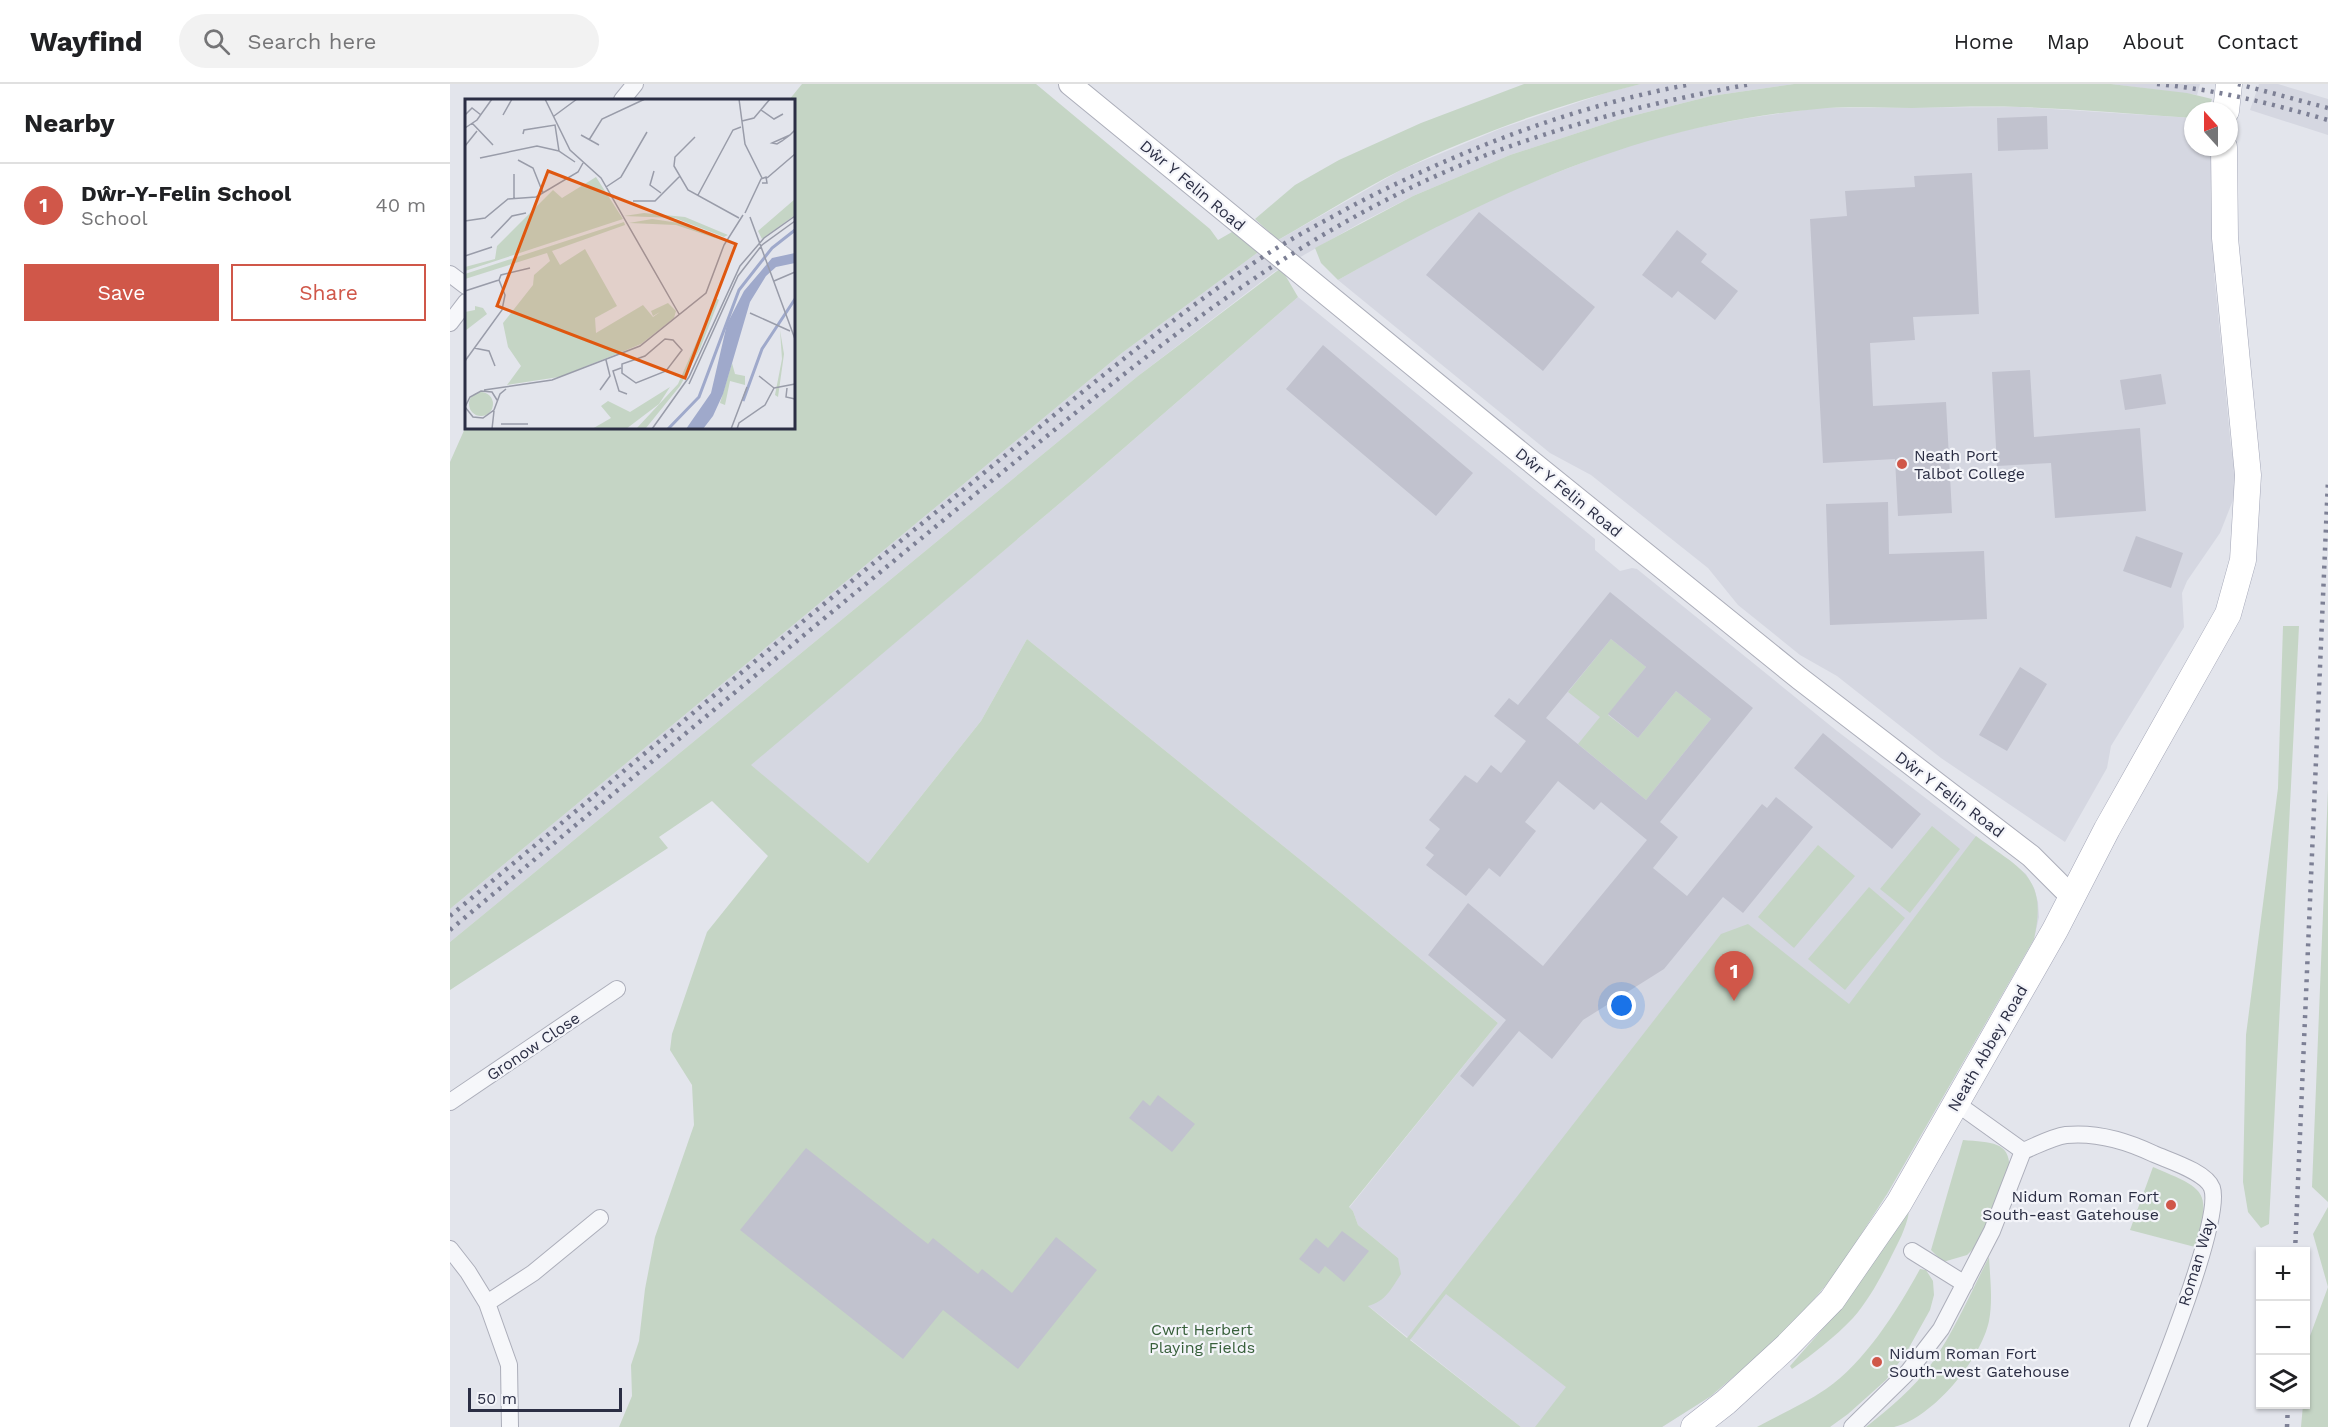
<!DOCTYPE html>
<html lang="en">
<head>
<meta charset="utf-8">
<style>
	body { margin:0; font-family:"Work Sans",sans-serif; background:#f2f2f2; color:#202124 }
	.controls { position:absolute; right:18px; bottom:18px; display:grid; overflow:hidden; border-radius:0px; box-shadow:0 2px 4px #0004 }
	.controls button { width:54px; height:54px; display:grid; place-items:center; padding:0; border:0; border-bottom:2px solid #e0e0e0; background:#fff; color:#202124; font:30px sans-serif }
	.compass { position:absolute; left:1734px; top:18px; width:54px; height:54px; border-radius:50%; background:#fff; box-shadow:0 2px 4px #0004; rotate:339deg }
	.scale { position:absolute; left:18px; bottom:15px; width:154px; box-sizing:border-box; padding-left:6px; border:3px solid #2b2e44; border-top:0; font-size:16px; line-height:21px; white-space:nowrap; color:#2b2e44; -webkit-text-stroke:4px #f3f4f9; paint-order:stroke }
	.you { position:absolute; left:1172px; top:922px; width:21px; height:21px; margin:-15px; border:4px solid #fff; border-radius:50%; background:#1a73e8; box-shadow:0 0 0 9px #1a73e833 }
	.badge { display:grid; place-items:center; width:39px; height:39px; border-radius:50%; background:#d05749; color:#fff; font-size:20px; font-weight:700 }
	.pin { position:absolute; translate:-50% -50px; filter:drop-shadow(0 2px 3px #0008) }
	.pin::after { content:''; position:absolute; top:32px; width:21px; height:18px; background:inherit; clip-path:polygon(0 0,100% 0,50% 100%) }
	.list { margin:0; padding:0; list-style:none }
	h2 { display:flex; justify-content:space-between; align-items:center; height:78px; margin:0; padding:0 24px; font-size:26px }
	h2 small { font-size:20px; font-weight:400; color:#757577 }
	.list li { display:grid; grid-template-columns:39px 1fr auto; gap:18px; align-items:center; box-sizing:border-box; height:84px; padding:0 24px; border-top:2px solid #e0e0e0 }
	.list b { display:block; font-size:22px; white-space:nowrap }
	.list p { margin:0; font-size:20px; white-space:nowrap; color:#757577 }
	.list em { font-size:20px; font-style:normal; color:#757577 }
	.actions { display:flex; gap:12px; padding:18px 24px }
	.actions a { flex:1; padding:14px 0; border:2px solid #d05749; border-radius:0px; text-align:center; font-size:21px; color:#d05749 }
	.actions .main { background:#d05749; color:#fff }
	.icon { flex:none; width:33px; height:33px; fill:none; stroke:currentColor; stroke-width:2; stroke-linecap:round; stroke-linejoin:round }
	.map { position:relative; flex:none; width:1878px; height:1343px; overflow:hidden }
	header { display:flex; align-items:center; gap:36px; box-sizing:border-box; height:84px; padding:0 30px; background:#fff; border-bottom:2px solid #e0e0e0 }
	header strong { font-size:28px }
	nav { display:flex; gap:33px; margin-inline-start:auto; font-size:21px }
	.search { width:420px; height:54px; background:#f2f2f2; display:flex; align-items:center; gap:15px; box-sizing:border-box; padding:0 21px; border-radius:33px; color:#757577; font-size:22px }
	main { display:flex }
	aside { flex:1; background:#fff }
	.map>svg:first-child { display:block }
	.built { fill:#d5d7e1 }
	.green { fill:#c5d5c5 }
	.building { fill:#c1c2ce; fill-rule:evenodd }
	.lines { fill:none; stroke-linecap:round; stroke-linejoin:round }
	.street-casing { stroke:#acaeba; stroke-width:18 }
	.secondary-casing { stroke:#acaeba; stroke-width:24 }
	.primary-casing { stroke:#a3a6b7; stroke-width:27 }
	.street { stroke:#f6f7fa; stroke-width:16 }
	.secondary { stroke:#fff; stroke-width:22 }
	.primary { stroke:#fff; stroke-width:26 }
	.rail { stroke:#7d8095; stroke-width:4.5; stroke-dasharray:3 6; stroke-linecap:butt }
	.poi-dot { fill:#d05749; stroke:#f3f4f9; stroke-width:2 }
	.labels { text-anchor:middle; stroke-width:4.5; stroke-linejoin:round; paint-order:stroke }
	.street-label { font-size:16px; fill:#2b2e44; stroke:#f3f4f9 }
	.poi-label { font-size:16px; fill:#2b2e44; stroke:#f3f4f9; text-anchor:start }
	.park-label { font-size:16px; fill:#38603b; stroke:#f3f4f9 }
	.inset-river { fill:none; stroke:#9fa9cb; stroke-width:3 }
	.inset-road { fill:none; stroke:#999ca9; stroke-width:1.5 }
	.view { fill:#df570f; fill-opacity:0.15; stroke:#df570f; stroke-width:3 }
	.inset-edge { fill:none; stroke:#2b2e44; stroke-width:3 }
</style>
</head>
<body>
<header>
<strong>Wayfind</strong>
<div class="search"><svg class="icon" aria-label="search" viewBox="0 0 24 24"><circle cx="10" cy="10" r="6"/><path d="M15 15l6 6"/></svg>Search here</div>
<nav><a>Home</a><a>Map</a><a>About</a><a>Contact</a></nav>
</header>
<main>
<aside>
<h2>Nearby<small></small></h2>
<ul class="list">
<li><span class="badge">1</span><div><b>Dŵr-Y-Felin School</b><p>School</p></div><em>40 m</em></li>
</ul>
<div class="actions"><a class="main">Save</a><a>Share</a></div>
</aside>
<div class="map">
<svg width="1878" height="1343" viewBox="0 0 1878 1343">
	<rect width="100%" height="100%" fill="#e3e5ec"/>
	<path class="built" d="M 1191,0 L 1344,0 L 1261,12 L 1170,35 L 1060,71 L 963,112 L 912,138 L 824,188 L 688,292 L 0,858 L 0,825 L 672,269 L 811,166 L 951,86 L 1052,44 L 1162,7 Z
		M 1661,0 L 1750,0 L 1747,11 Z
		M 1809,0 L 1828,0 L 1878,15 L 1878,51 L 1800,26 Z
		M 1570,23 L 1743,34 L 1743,63 L 1763,63 L 1769,189 L 1764,189 L 1781,363 L 1787,396 L 1787,406 L 1770,449 L 1737,497 L 1732,509 L 1734,543 L 1661,662 L 1657,684 L 1615,758 L 1491,674 L 1387,592 L 1350,571 L 1288,521 L 1258,484 L 1141,391 L 1100,369 L 888,196 L 977,146 L 1072,102 L 1181,60 L 1241,45 L 1292,35 L 1368,24 Z
		M 848,213 L 1145,455 L 1145,466 L 1170,487 L 1182,484 L 1187,485 L 1387,647 L 1576,790 L 1584,804 L 1588,818 L 1589,833 L 1584,855 L 1437,1110 L 1261,1312 L 1212,1343 L 1071,1343 L 917,1221 L 948,1174 L 908,1141 L 903,1127 L 899,1124 L 1048,939 L 884,803 L 577,555 L 531,637 L 418,779 L 300,681 L 636,397 Z"/>
	<path class="green" d="M 352,0 L 586,0 L 760,145 L 768,156 L 789,144 L 811,166 L 672,269 L 0,825 L 0,378 L 16,342 L 16,344 L 344,344 L 344,16 L 339,16 Z
		M 1074,0 L 1191,0 C 1109,20 1027,50 951,86 C 909,107 869,133 828,156 L 805,135 L 845,101 L 889,76 L 971,39 Z
		M 1344,0 L 1661,0 L 1737,9 L 1762,15 L 1758,27 L 1743,27 L 1743,34 C 1686,30 1628,25 1571,23 C 1535,22 1498,23 1462,24 C 1430,24 1398,22 1367,25 C 1188,41 1042,110 888,196 L 871,179 L 865,164 L 963,112 L 1060,71 L 1170,35 L 1261,12 Z
		M 831,184 L 848,213 L 636,397 L 301,681 L 418,779 L 531,637 L 577,555 L 884,803 L 1048,939 L 899,1123 L 903,1127 L 908,1141 L 948,1174 L 951,1190 C 941,1205 936,1217 918,1222 L 957,1254 L 1271,850 L 1298,840 L 1399,920 L 1526,752 C 1571,786 1598,792 1584,855 L 1437,1110 L 1387,1188 L 1337,1247 L 1261,1312 L 1212,1343 L 1085,1343 L 1116,1303 L 996,1210 L 960,1256 L 1071,1343 L 169,1343 L 182,1312 L 181,1281 L 189,1257 L 195,1205 L 205,1153 L 244,1041 L 242,1001 L 220,966 L 222,950 L 257,848 L 318,772 L 262,717 L 209,753 L 218,764 L 0,906 L 0,858 L 688,292 Z
		M 1833,542 L 1849,542 L 1819,1140 L 1811,1144 L 1798,1128 L 1793,1098 L 1796,951 L 1828,704 Z
		M 1161,555 L 1196,583 L 1158,631 L 1188,654 L 1226,607 L 1261,635 L 1196,716 L 1128,660 L 1150,633 L 1118,608 Z
		M 1878,705 L 1878,1118 L 1862,1103 Z
		M 1482,742 L 1510,765 L 1460,829 L 1430,805 Z
		M 1368,761 L 1405,792 L 1344,864 L 1308,833 Z
		M 1419,803 L 1455,834 L 1395,906 L 1358,875 Z
		M 1513,1056 C 1546,1059 1565,1057 1558,1098 L 1524,1164 L 1517,1171 L 1493,1178 L 1481,1166 Z
		M 1703,1083 C 1754,1105 1763,1105 1745,1163 L 1680,1146 Z
		M 1878,1123 L 1878,1343 L 1851,1343 L 1853,1321 L 1856,1320 L 1860,1252 L 1878,1203 L 1863,1150 Z
		M 1459,1128 C 1456,1145 1448,1159 1440,1175 C 1430,1195 1418,1217 1403,1234 C 1385,1253 1363,1270 1342,1285 L 1340,1282 L 1391,1224 Z
		M 1539,1173 C 1540,1194 1543,1216 1539,1237 C 1531,1275 1483,1334 1444,1343 C 1435,1343 1424,1343 1416,1343 C 1440,1324 1464,1304 1482,1279 C 1505,1246 1521,1208 1539,1173 Z
		M 1470,1185 L 1476,1186 L 1483,1197 L 1484,1211 L 1480,1226 L 1456,1269 L 1436,1296 L 1398,1330 L 1380,1343 L 1307,1343 C 1329,1331 1354,1320 1376,1305 C 1415,1278 1447,1227 1470,1185 Z"/>
	<path class="building" d="M 1597,32 L 1598,65 L 1548,67 L 1547,34 Z
		M 1522,89 L 1529,230 L 1463,233 L 1465,256 L 1420,259 L 1423,322 L 1496,318 L 1502,429 L 1448,432 L 1445,375 L 1373,379 L 1360,135 L 1397,132 L 1395,107 L 1465,103 L 1464,92 Z
		M 1029,128 L 1145,223 L 1093,287 L 976,191 Z
		M 1227,146 L 1257,170 L 1251,178 L 1288,207 L 1265,236 L 1228,207 L 1222,214 L 1192,191 Z
		M 873,261 L 1023,389 L 986,432 L 836,305 Z
		M 1580,286 L 1584,353 L 1690,344 L 1696,427 L 1605,434 L 1601,379 L 1547,382 L 1542,288 Z
		M 1711,290 L 1716,320 L 1675,326 L 1670,296 Z
		M 1438,418 L 1439,470 L 1534,467 L 1537,535 L 1380,541 L 1376,420 Z
		M 1686,452 L 1733,469 L 1721,504 L 1673,487 Z
		M 1160,508 L 1303,624 L 1210,738 L 1228,753 L 1203,784 L 1237,812 L 1312,720 L 1317,724 L 1326,713 L 1363,743 L 1293,829 L 1273,813 L 1214,885 L 1133,936 L 1102,975 L 1069,947 L 1023,1003 L 1010,992 L 1056,936 L 978,871 L 1018,819 L 1093,882 L 1197,756 L 1151,718 L 1144,726 L 1108,697 L 1075,738 L 1086,747 L 1050,793 L 1039,784 L 1016,812 L 976,781 L 984,771 L 975,764 L 990,745 L 979,736 L 1015,691 L 1027,699 L 1041,681 L 1051,689 L 1076,657 L 1044,632 L 1059,614 L 1068,621 ZM 1161,555 L 1196,583 L 1158,630 L 1188,654 L 1226,607 L 1261,635 L 1196,716 L 1096,634 Z
		M 1570,583 L 1597,600 L 1557,667 L 1529,651 Z
		M 1373,649 L 1471,730 L 1442,765 L 1344,684 Z
		M 708,1011 L 745,1040 L 722,1068 L 679,1034 L 693,1016 L 700,1022 Z
		M 356,1064 L 478,1160 L 483,1154 L 528,1190 L 532,1185 L 562,1209 L 606,1153 L 647,1186 L 568,1285 L 493,1226 L 453,1275 L 290,1146 Z
		M 892,1147 L 919,1167 L 894,1198 L 875,1182 L 869,1190 L 849,1175 L 866,1154 L 878,1164 Z"/>
	<g class="lines">
		<defs>
			<path id="street" d="M 172,16 L 185,0
				M 0,190 L 16,202
				M 0,239 L 16,218
				M 0,1018 L 167,905
				M 1506,1019 L 1573,1067
				M 0,1165 L 18,1188 L 37,1219 L 59,1281 L 60,1343
				M 1462,1167 L 1515,1200
				M 37,1219 L 83,1189 L 150,1134
				M 1402,1343 L 1458,1288 L 1491,1245 L 1542,1147 L 1573,1067 C 1586,1062 1602,1053 1616,1051 C 1647,1048 1677,1057 1704,1070 C 1720,1077 1756,1088 1762,1104 C 1773,1136 1704,1304 1688,1343"/>
			<path id="secondary" d="M 620,0 L 1078,375 L 1349,594 L 1581,772 L 1621,812"/>
			<path id="primary" d="M 1776,27 L 1779,0
				M 1244,1343 L 1276,1318 L 1337,1262 L 1382,1216 L 1449,1119 L 1605,846 L 1657,745 L 1778,530 L 1793,476 L 1798,391 L 1775,154 L 1774,63"/>
		</defs>
		<use href="#street" class="street-casing"/>
		<use href="#secondary" class="secondary-casing"/>
		<use href="#primary" class="primary-casing"/>
		<use href="#street" class="street"/>
		<use href="#secondary" class="secondary"/>
		<use href="#primary" class="primary"/>
		<path class="rail" d="M 1707,0 C 1768,6 1819,19 1878,36
			M 1788,0 L 1878,24
			M 0,832 C 164,696 326,558 491,424 C 597,338 701,247 814,172 C 842,154 871,139 900,123 C 1007,67 1123,22 1242,0
			M 0,846 C 174,701 348,555 523,412 C 662,300 793,186 954,107 C 1063,53 1182,22 1301,0
			M 1845,1168 L 1878,396
			M 1837,1343 L 1838,1320"/>
	</g>
	<g class="poi-dot">
		<circle cx="1452" cy="380" r="6"/>
		<circle cx="1721" cy="1121" r="6"/>
		<circle cx="1427" cy="1278" r="6"/>
	</g>
	<g class="labels">
		<g class="street-label">
			<text transform="translate(743 101) rotate(40)" y="6">Dŵr Y Felin Road</text>
			<text transform="translate(1119 408) rotate(39)" y="6">Dŵr Y Felin Road</text>
			<text transform="translate(1500 710) rotate(37)" y="6">Dŵr Y Felin Road</text>
			<text transform="translate(83 962) rotate(-34)" y="6">Gronow Close</text>
			<text transform="translate(1537 964) rotate(-60)" y="6">Neath Abbey Road</text>
			<text transform="translate(1746 1178) rotate(-73)" y="6">Roman Way</text>
		</g>
		<g class="poi-label">
			<text x="1464" y="377">Neath Port<tspan x="1464" dy="18">Talbot College</tspan></text>
			<text x="1709" y="1118" text-anchor="end">Nidum Roman Fort<tspan x="1709" dy="18">South-east Gatehouse</tspan></text>
			<text x="1439" y="1275">Nidum Roman Fort<tspan x="1439" dy="18">South-west Gatehouse</tspan></text>
		</g>
		<g class="park-label">
			<text x="752" y="1251">Cwrt Herbert<tspan x="752" dy="18">Playing Fields</tspan></text>
		</g>
	</g>
	<g transform="translate(15 15)">
		<rect width="330" height="330" fill="#e3e5ec"/>
		<path d="M 131,78 L 158,120 L 0,172 L 0,168 L 30,160 L 32,147 L 88,91 L 97,99 ZM 330,100 L 330,116 L 297,140 L 293,132 ZM 179,114 L 220,118 L 263,136 L 259,138 L 210,119 L 159,117 ZM 187,120 L 221,125 L 259,142 L 211,126 L 164,124 ZM 159,123 L 160,126 L 87,152 L 95,166 L 120,150 L 152,207 L 130,219 L 131,234 L 178,206 L 188,218 L 195,213 L 188,217 L 186,212 L 203,204 L 211,212 L 209,219 L 176,245 L 159,252 L 94,278 L 42,286 L 56,267 L 43,248 L 38,224 L 68,186 L 69,176 L 85,162 L 82,154 L 0,180 L 0,175 ZM 251,199 L 254,201 L 235,250 L 215,287 L 181,329 L 171,330 L 213,285 ZM 10,207 L 18,209 L 22,215 L 0,232 L 0,213 L 10,211 ZM 315,231 L 319,255 L 313,298 L 310,296 L 317,260 ZM 267,264 L 270,275 L 280,277 L 280,286 L 265,282 L 260,306 L 255,304 ZM 205,288 L 194,305 L 161,330 L 127,330 L 146,319 L 136,307 L 143,302 L 165,313 ZM4 305a12 12 0 1 1 24 0a12 12 0 1 1-24 0Z" fill="#c5d5c5"/>
		<path d="M 330,154 L 330,164 L 311,168 L 301,177 L 285,203 L 258,295 L 248,317 L 238,330 L 221,330 L 246,294 L 262,225 L 279,192 L 307,159 Z" fill="#9fa9cb"/>
		<path class="inset-river" d="M 278,302 L 297,250 L 330,200M 203,330 L 234,298 L 274,191 L 307,149 L 330,131"/>
		<path class="inset-road" d="M 80,0 L 105,51 L 136,79 L 214,215M 274,0 L 280,45 L 297,79M 296,11 L 309,20 L 318,15M 0,16 L 7,9 L 16,16M 38,16 L 47,0M 89,17 L 112,0M 277,22 L 289,19 L 305,0M 7,24 L 28,46M 0,29 L 12,21 L 27,0M 58,35 L 59,31 L 90,26 L 94,52 L 110,63M 116,36 L 134,46M 325,36 L 307,44 L 312,45 L 317,42 L 325,36 L 330,31M 230,38 L 210,58 L 209,67 L 223,91 L 274,119M 124,41 L 137,20 L 180,0M 0,47 L 12,32M 15,59 L 72,47 L 94,52M 53,61 L 68,69 L 78,94M 189,72 L 185,86 L 196,94M 49,75 L 49,99M 302,79 L 330,55M 141,88 L 156,78 L 182,33M 233,96 L 268,31 L 276,28M 168,102 L 190,102 L 215,77M 280,114 L 296,80 L 301,78 L 302,84 L 297,84M 285,118 L 330,240M 0,122 L 20,119 L 43,100 L 71,98 L 113,73 L 118,64M 26,139 L 47,117 L 61,114M 0,157 L 27,148M 34,181 L 36,176 L 65,169M 309,182 L 330,173M 0,192 L 34,181 L 40,196 L 37,211 L 0,262M 285,214 L 325,232M 200,240 L 208,241 L 217,251 L 201,272 L 171,284 L 157,274 L 157,265 L 180,257 ZM 9,249 L 24,252 L 30,267M 156,269 L 148,272 L 154,292 L 162,295M 294,277 L 309,289M 224,285 L 273,177 L 297,146 L 330,122M 309,289 L 330,285M 322,289 L 321,298 L 330,300M 19,291 L 87,281 L 175,247 L 241,194 L 259,146 L 278,116M 135,291 L 145,277 L 141,261M 32,301 L 27,293 L 16,292 L 5,298 L 0,308 L 8,318 L 18,319 L 29,311 L 35,295 L 41,290M 36,325 L 63,325M 27,330 L 29,312M 187,330 L 224,278 L 275,167 L 299,139 L 330,117M 266,330 L 282,288M 272,330 L 274,324 L 300,306 L 309,289"/>
		<path class="view" d="M 83,72 L 271,145 L 220,279 L 32,207 Z"/>
		<rect width="330" height="330" class="inset-edge"/>
	</g>
</svg>
<div class="controls">
<button>+</button>
<button>−</button>
<button><svg class="icon" aria-label="layers" viewBox="0 0 24 24"><path d="M12 4l9 5-9 5-9-5zM3 14l9 5 9-5"/></svg></button>
</div>
<svg class="compass" viewBox="-18 -18 36 36"><path d="M0-13l5 13h-10z" fill="#e53935"/><path d="M0 13l5-13h-10z" fill="#757577"/></svg>
<div class="scale">50 m</div>
<div class="you"></div>
<div class="pin badge" style="left:1284px;top:917px">1</div>
</div>
</main>
</body>
</html>
